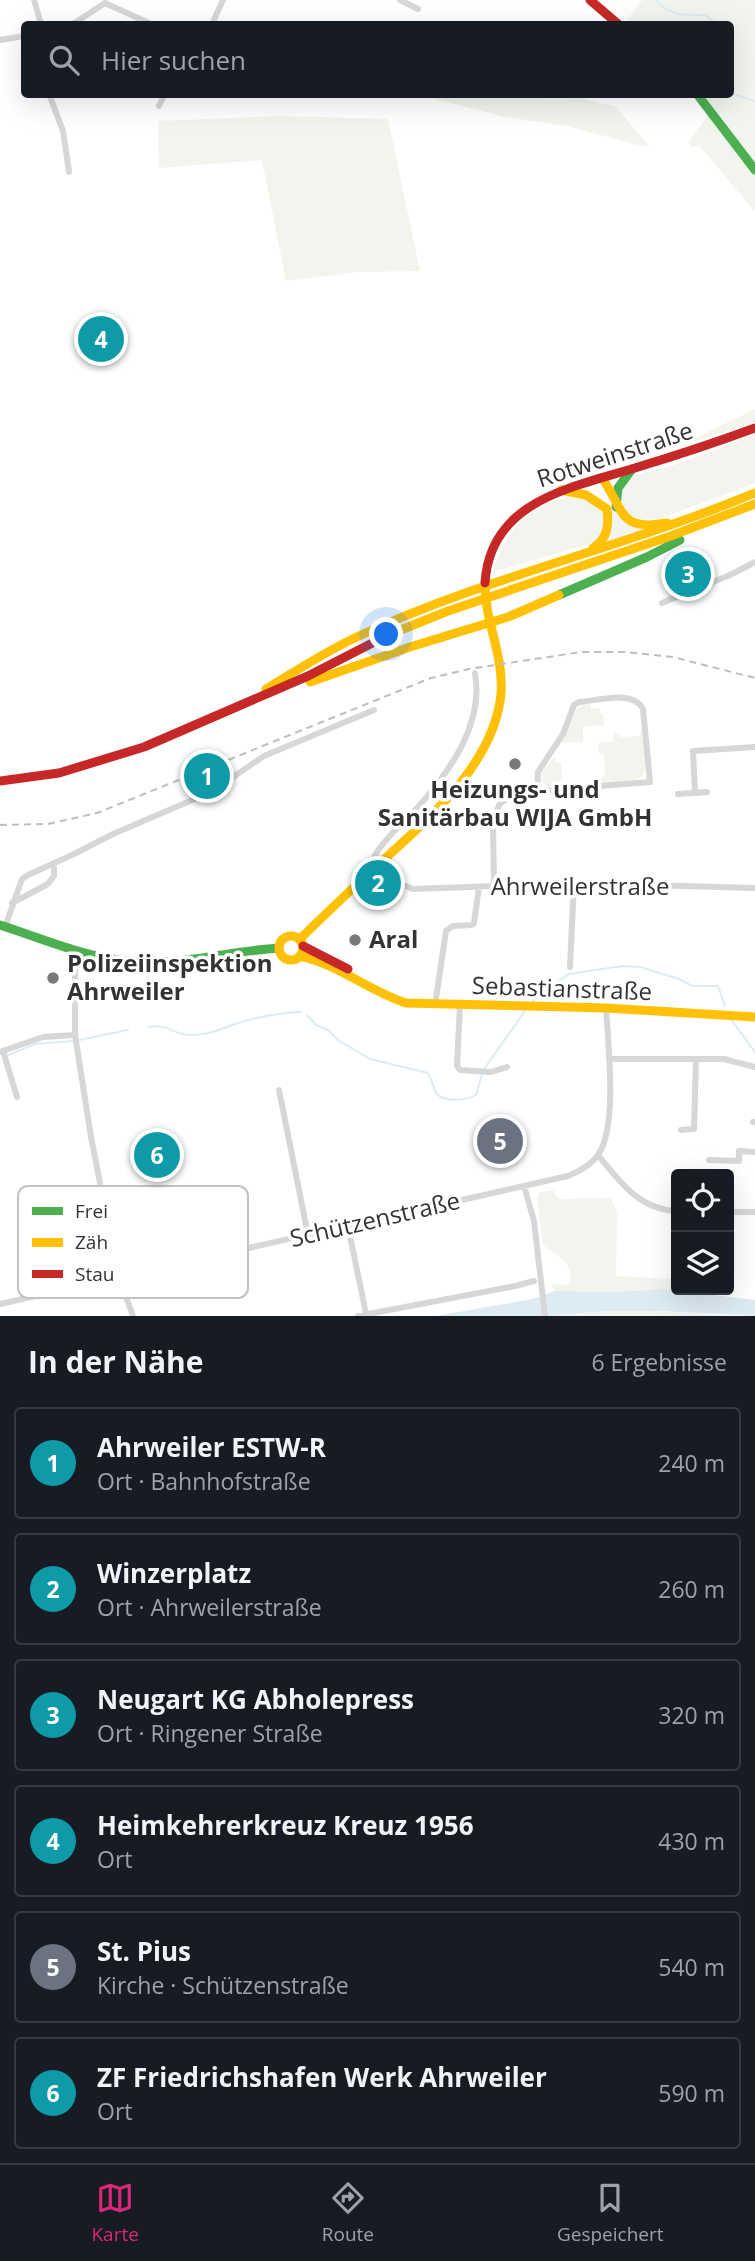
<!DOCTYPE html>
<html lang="de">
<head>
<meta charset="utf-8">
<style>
	body { margin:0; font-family:"Open Sans",sans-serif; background:#242831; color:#f1f3f6 }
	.controls { position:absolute; right:21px; bottom:21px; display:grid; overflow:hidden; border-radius:7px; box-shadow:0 7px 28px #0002 }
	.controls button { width:63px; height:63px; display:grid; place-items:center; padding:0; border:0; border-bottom:2px solid #363941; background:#171b24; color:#f1f3f6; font:35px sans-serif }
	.you { position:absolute; left:387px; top:635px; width:24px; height:24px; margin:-18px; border:5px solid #fff; border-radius:50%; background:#1a73e8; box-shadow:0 0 0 10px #1a73e833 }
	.badge { display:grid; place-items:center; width:46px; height:46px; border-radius:50%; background:#db2777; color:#fff; font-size:23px; font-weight:700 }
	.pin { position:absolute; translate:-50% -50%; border:4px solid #fff; box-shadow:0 2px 7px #0006 }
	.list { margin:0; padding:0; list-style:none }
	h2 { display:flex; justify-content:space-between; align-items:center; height:91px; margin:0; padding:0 28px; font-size:30px }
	h2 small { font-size:23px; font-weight:400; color:#9ea1a6 }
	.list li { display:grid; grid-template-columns:46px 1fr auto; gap:21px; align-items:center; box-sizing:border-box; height:112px; margin:0 14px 14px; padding:0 14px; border:2px solid #363941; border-radius:7px }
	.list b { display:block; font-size:26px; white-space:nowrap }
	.list p { margin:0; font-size:23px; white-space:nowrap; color:#9ea1a6 }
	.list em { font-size:23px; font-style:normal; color:#9ea1a6 }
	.icon { flex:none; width:38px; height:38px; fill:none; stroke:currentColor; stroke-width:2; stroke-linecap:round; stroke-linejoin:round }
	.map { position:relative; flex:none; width:755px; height:1316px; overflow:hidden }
	.search { position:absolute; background:#171b24; box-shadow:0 7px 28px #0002; left:21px; right:21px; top:21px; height:77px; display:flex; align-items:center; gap:18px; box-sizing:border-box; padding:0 24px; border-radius:7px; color:#9ea1a6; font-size:26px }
	.sheet { height:847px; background:#171b24 }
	nav { display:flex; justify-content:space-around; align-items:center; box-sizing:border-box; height:98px; border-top:2px solid #363941; background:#171b24; font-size:19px; color:#9ea1a6 }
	nav a { display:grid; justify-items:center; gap:4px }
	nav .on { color:#db2777 }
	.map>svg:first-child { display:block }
	.green { fill:#f1f5ed }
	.water { fill:#ddebf3 }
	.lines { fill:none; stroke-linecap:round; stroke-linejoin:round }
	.stream { stroke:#ddebf3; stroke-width:2 }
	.street { stroke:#d7d7d7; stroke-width:6 }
	.fast { stroke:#4caf50; stroke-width:9 }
	.slow { stroke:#ffc107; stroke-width:9 }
	.jam { stroke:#c62828; stroke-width:9 }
	.rail { stroke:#bebebe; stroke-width:2; stroke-dasharray:7 5; stroke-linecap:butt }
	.poi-dot { fill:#7a7a7a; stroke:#fff; stroke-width:2.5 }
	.labels { text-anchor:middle; stroke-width:7; stroke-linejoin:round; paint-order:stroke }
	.street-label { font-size:24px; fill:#333; stroke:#fff }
	.poi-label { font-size:24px; font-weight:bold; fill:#333; stroke:#fff; text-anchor:start }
	.key { fill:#fff; stroke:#c2c2c2; stroke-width:2 }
	.key-label { font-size:19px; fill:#333 }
</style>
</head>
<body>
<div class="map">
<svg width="755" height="1316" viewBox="0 0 755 1316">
	<rect width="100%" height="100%" fill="#fff"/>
	<path class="green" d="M 642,0 L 755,0 L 755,162 C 736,141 722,117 704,95 L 730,94 L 730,24 L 628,24 L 627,20 Z
		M 541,95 L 547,99 L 581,98 L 616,107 L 650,147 L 633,144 L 567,126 L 505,117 L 420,95 Z
		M 709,114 L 737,155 L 755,174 L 755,212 L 699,145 L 691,147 L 689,141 Z
		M 277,116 L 388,119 L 420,271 L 358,272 L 286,281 L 262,160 L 159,168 L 158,121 Z
		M 755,409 L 755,422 L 693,442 L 692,440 Z
		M 755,434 L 755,483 L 662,518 C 640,522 619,520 622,492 C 623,486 625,482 630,478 C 641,472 656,471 667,467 C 697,458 726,445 755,434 Z
		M 574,496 C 603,500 618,521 592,543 L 493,572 C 507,529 527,504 574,496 Z
		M 614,510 L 650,530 L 604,545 C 612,532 613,525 612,511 Z
		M 591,704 L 591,709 L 600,708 L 600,713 L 603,713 L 604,725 L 583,727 L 583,742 L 562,743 L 576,710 L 581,705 Z
		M 640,731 L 642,731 C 648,782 653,779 601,783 L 601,777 L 605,776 L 604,754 L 599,754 L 598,743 L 613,742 L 614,733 L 619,733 L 620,737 L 640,736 Z
		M 555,756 L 556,763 L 561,763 L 562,781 L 558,781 L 557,783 L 553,784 L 552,787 L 549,787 L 542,783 L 542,772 Z
		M 553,1190 L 558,1199 L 611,1198 L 617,1214 L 616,1276 L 676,1279 L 676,1290 L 727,1290 L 727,1295 L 664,1289 L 614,1292 L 555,1291 L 551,1284 L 569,1285 C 576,1262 558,1258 543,1245 L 537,1197 L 540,1192 Z
		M 609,1311 L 660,1311 L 729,1316 L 541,1316 Z"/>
	<path class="water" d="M 664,1289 L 755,1300 L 755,1316 L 660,1311 L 609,1311 L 541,1316 L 436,1316 L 532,1299 L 555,1291 L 614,1292 Z"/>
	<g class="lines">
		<path class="stream" d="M 656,0 C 669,16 685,15 705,15 L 717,24
			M 730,93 L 755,101
			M 530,1004 L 549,987 L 569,974 L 623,966 L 640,967 L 679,979 L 692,986 L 718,986 L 725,1006
			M 307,1015 L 316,1025 L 328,1030 L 338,1040 L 370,1059 L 428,1073 C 432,1079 433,1089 437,1094 C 445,1103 467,1100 476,1095 L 482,1075
			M 730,1018 L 755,1052
			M 149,1027 C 169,1023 174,1036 192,1035 C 208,1035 221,1029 235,1024 C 256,1017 279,1013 301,1012
			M 79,1040 L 128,1030
			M 8,1055 L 36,1044 L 73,1041
			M 484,1069 L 525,1011"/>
		<path class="street" d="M 34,0 L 41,24
			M 400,0 L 418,9
			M 105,3 L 151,24
			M 73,24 L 105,3
			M 212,24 L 223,0
			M 0,40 L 24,36
			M 49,94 L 63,131 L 69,172
			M 159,106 L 165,94
			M 662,603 L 730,575 L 755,562
			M 475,673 C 484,724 450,771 418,807 C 404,822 386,837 375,855 L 373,861 L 379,869 L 392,880 L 413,889 L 574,883 L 755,888
			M 695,793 L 707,792
			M 678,794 L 695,793 L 693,751 L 755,747
			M 384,859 L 402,882
			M 494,886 L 493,822 L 499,805 L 507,798 L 537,791 L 650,782 L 643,709 C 633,689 597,701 579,702 L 574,705 L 563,734 L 538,772 L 537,791
			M 12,903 L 48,884 L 54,876 L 54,864
			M 5,927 L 22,879 L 28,875 L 72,855 L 113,834 L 211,792 L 264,756 L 374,710
			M 80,951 L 75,970 L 75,1035 L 91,1137 L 118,1275 L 133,1316
			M 570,967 L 574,883
			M 435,1005 L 446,931 L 453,926 L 472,925 L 474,923 L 479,887
			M 460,1005 L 457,1066 L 460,1070 L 491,1072 L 507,1067
			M 3,1051 L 17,1097
			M 0,1052 L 43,1037 L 75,1035
			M 609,1059 L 724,1059 L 755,1067
			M 279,1090 L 308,1235
			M 753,1122 L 755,1122
			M 681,1130 L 694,1129 L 696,1059
			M 598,1155 C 620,1182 639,1209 676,1211
			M 709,1160 L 739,1161 L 739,1151 L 755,1152
			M 524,1186 L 534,1221 L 545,1316
			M 729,1212 L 755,1212
			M 348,1226 L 366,1314
			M 0,1304 L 568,1176 C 580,1171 591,1165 598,1155 C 618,1127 608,1043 606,1008
			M 358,1316 L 515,1286 L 534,1281"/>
		<path class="fast" d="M 697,94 L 755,170
			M 616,507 L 618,488 L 632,469
			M 559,595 L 647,557 L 680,540
			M 0,925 C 44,939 88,959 135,962 C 183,965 231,951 279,948"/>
		<path class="slow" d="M 602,478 C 624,509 618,532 667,523
			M 561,490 L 586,495 L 607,509 C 609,526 608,538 593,548
			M 386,636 L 448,611 L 668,537 L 755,504
			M 310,682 L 410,647 L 508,617 L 559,595
			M 266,689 C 296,671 326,651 359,636 C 486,577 625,547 755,493
			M279 948a12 12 0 1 1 24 0a12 12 0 1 1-24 0Z
			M 300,939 C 325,914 352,889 378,865 C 427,820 494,765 501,694 C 504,654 484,620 485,583
			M 300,956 C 338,964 369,991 406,1003 L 606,1008 L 755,1017"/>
		<path class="jam" d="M 590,0 L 618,24
			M 485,583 C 490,499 575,487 638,467 C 678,455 717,442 755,428
			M 0,781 L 59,773 L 144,747 L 308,676 L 386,636
			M 303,946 L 348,969"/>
		<path class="rail" d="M 0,825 L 48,824 L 97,813 L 374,701 L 431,678 L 469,669 L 581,652 L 625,652 L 673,657 L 755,678"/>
	</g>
	<g class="poi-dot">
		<circle cx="515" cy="764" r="7"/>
		<circle cx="355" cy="940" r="7"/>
		<circle cx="53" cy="978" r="7"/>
	</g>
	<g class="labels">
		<g class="street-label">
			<text transform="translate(615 455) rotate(-18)" y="8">Rotweinstraße</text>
			<text x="580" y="895">Ahrweilerstraße</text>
			<text transform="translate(562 989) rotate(2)" y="8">Sebastianstraße</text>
			<text transform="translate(375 1220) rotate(-13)" y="8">Schützenstraße</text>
		</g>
		<g class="poi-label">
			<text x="515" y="798" text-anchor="middle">Heizungs- und<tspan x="515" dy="28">Sanitärbau WIJA GmbH</tspan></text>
			<text x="369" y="948">Aral</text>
			<text x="67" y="972">Polizeiinspektion<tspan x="67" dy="28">Ahrweiler</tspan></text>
		</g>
	</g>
	<rect x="18" y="1186" width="230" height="112" rx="10" class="key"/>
	<rect x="32" y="1207" width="31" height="8" fill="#4caf50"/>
	<rect x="32" y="1238" width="31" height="9" fill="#ffc107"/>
	<rect x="32" y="1270" width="31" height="8" fill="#c62828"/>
	<g class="key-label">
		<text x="75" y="1218">Frei</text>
		<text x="75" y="1249">Zäh</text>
		<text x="75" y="1281">Stau</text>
	</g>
</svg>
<div class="controls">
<button><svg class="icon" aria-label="locate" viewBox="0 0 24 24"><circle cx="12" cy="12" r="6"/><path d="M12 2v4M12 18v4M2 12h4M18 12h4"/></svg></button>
<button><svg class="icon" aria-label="layers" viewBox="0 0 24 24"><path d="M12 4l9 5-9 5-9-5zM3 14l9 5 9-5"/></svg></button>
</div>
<div class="you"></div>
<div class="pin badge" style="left:207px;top:776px;background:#0f9aa8">1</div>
<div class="pin badge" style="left:378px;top:883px;background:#0f9aa8">2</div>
<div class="pin badge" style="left:688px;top:574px;background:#0f9aa8">3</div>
<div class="pin badge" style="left:101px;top:339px;background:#0f9aa8">4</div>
<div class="pin badge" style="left:500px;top:1141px;background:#6b7280">5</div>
<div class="pin badge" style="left:157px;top:1155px;background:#0f9aa8">6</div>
<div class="search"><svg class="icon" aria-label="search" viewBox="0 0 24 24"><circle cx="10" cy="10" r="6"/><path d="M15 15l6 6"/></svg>Hier suchen</div>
</div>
<section class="sheet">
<h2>In der Nähe<small>6 Ergebnisse</small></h2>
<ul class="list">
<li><span class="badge" style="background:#0f9aa8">1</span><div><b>Ahrweiler ESTW-R</b><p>Ort · Bahnhofstraße</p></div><em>240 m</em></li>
<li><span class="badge" style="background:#0f9aa8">2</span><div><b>Winzerplatz</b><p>Ort · Ahrweilerstraße</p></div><em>260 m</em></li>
<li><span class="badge" style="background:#0f9aa8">3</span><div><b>Neugart KG Abholepress</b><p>Ort · Ringener Straße</p></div><em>320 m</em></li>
<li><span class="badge" style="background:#0f9aa8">4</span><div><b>Heimkehrerkreuz Kreuz 1956</b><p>Ort</p></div><em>430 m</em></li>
<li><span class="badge" style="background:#6b7280">5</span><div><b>St. Pius</b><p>Kirche · Schützenstraße</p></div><em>540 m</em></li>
<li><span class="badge" style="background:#0f9aa8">6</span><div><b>ZF Friedrichshafen Werk Ahrweiler</b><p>Ort</p></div><em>590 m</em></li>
</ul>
</section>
<nav>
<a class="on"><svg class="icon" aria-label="map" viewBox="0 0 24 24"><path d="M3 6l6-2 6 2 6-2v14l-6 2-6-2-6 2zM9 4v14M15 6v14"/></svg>Karte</a>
<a><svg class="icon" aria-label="directions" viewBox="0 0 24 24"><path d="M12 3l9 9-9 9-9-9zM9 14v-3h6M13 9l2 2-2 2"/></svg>Route</a>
<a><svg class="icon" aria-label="saved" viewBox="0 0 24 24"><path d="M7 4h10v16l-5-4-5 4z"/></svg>Gespeichert</a>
</nav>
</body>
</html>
